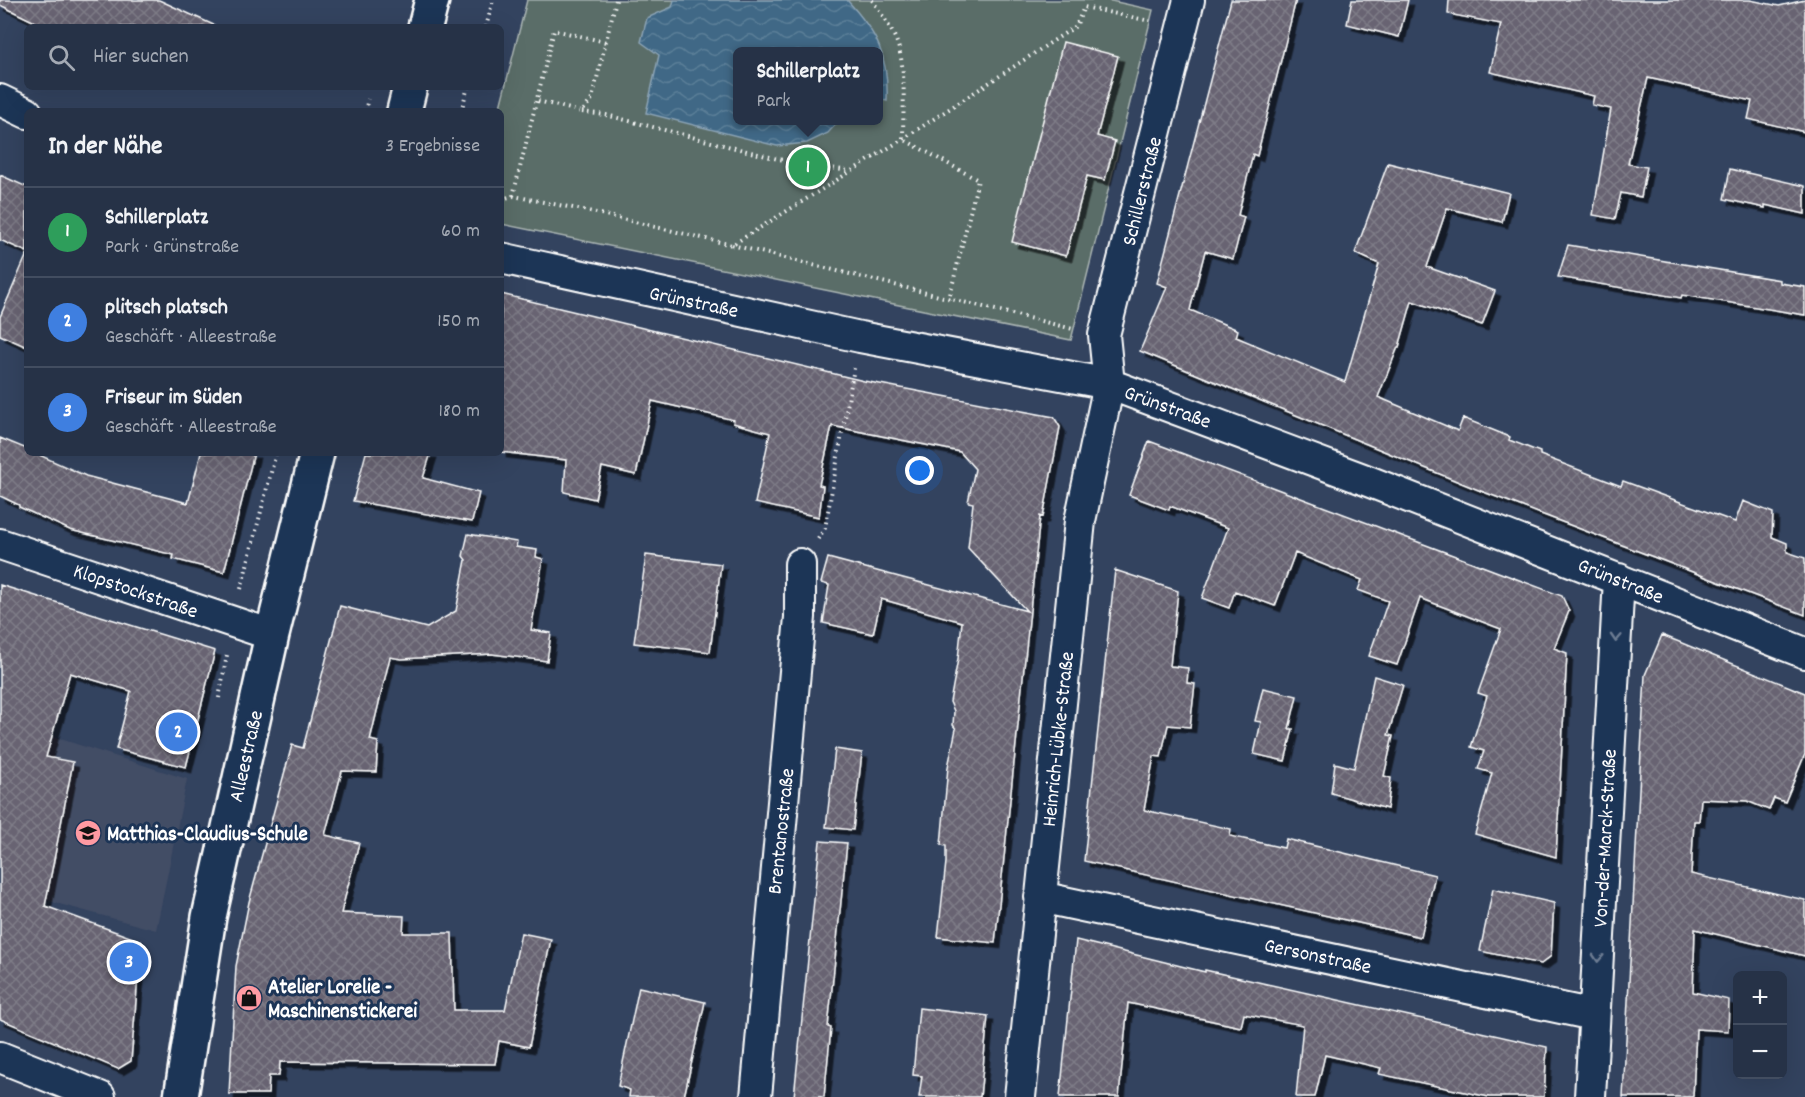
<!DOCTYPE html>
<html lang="de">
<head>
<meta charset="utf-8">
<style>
	body { margin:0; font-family:Dekko,sans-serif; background:#2e3a4e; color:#f1f3f6 }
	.controls { position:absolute; right:18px; bottom:18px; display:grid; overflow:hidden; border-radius:9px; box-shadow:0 6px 24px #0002 }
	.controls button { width:54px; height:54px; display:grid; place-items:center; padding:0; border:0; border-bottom:2px solid #424d60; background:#263247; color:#f1f3f6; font:30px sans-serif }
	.you { position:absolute; left:920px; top:471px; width:21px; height:21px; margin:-15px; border:4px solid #fff; border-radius:50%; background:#1a73e8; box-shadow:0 0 0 9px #1a73e833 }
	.badge { display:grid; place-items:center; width:39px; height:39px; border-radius:50%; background:#e69b98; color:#fff; font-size:20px; font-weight:700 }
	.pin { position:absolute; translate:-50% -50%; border:3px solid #fff; box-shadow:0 2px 6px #0006 }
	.popup { position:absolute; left:733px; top:47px; width:150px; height:78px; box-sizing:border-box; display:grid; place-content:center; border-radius:9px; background:#263247; filter:drop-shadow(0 2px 4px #0005); font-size:20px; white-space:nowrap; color:#a4aab4 }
	.popup b { font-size:22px; color:#f1f3f6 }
	.popup::after { content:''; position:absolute; left:50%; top:100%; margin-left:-12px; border:12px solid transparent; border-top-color:#263247 }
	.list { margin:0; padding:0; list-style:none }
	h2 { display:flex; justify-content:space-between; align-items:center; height:78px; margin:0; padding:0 24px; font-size:26px }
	h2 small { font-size:20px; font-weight:400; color:#a4aab4 }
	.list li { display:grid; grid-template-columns:39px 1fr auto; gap:18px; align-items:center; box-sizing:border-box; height:90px; padding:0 24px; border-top:2px solid #424d60 }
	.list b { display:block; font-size:22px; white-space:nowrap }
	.list p { margin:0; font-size:20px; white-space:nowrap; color:#a4aab4 }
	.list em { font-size:20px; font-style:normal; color:#a4aab4 }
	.icon { flex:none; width:33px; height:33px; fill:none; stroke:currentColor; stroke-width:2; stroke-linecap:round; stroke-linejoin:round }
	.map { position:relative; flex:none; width:1805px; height:1097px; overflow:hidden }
	.search { position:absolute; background:#263247; box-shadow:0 6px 24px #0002; left:24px; top:24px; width:480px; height:66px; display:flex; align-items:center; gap:15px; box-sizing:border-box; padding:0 21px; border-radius:9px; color:#a4aab4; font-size:22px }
	.panel { position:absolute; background:#263247; box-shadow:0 6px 24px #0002; left:24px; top:108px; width:480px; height:348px; border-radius:9px }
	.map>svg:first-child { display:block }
	.built { fill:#434d65 }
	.park { fill:#5a6d68; stroke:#acb6b4; stroke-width:1.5; fill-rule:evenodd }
	.water { fill:url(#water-waves); stroke:#8ca4b6; stroke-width:1.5 }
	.building { fill:url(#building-cross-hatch); stroke:#fff; stroke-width:1.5; filter:url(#shadow) }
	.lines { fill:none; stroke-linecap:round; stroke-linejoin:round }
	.minor-casing { stroke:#fff; stroke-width:34 }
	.secondary-casing { stroke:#fff; stroke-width:38 }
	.path { stroke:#fff; stroke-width:4; stroke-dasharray:1.5 4.5; stroke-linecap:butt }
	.minor { stroke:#1d3557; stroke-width:30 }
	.secondary { stroke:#1d3557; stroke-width:33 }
	.oneway { stroke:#6c7c92 }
	.labels { text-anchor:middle; stroke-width:6; stroke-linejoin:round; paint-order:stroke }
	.street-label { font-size:21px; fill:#fff; stroke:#1d3557 }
	.poi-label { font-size:21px; font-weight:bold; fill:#fff; stroke:#1d3557; text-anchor:start }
</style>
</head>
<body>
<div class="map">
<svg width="1805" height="1097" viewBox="0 0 1805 1097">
	<defs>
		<pattern id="water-waves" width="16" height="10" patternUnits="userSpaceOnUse" patternTransform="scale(1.5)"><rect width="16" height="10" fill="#3f6886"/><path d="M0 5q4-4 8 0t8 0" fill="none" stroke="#5c7f98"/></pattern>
		<pattern id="building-cross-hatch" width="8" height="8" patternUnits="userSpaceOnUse" patternTransform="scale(1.5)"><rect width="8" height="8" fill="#676472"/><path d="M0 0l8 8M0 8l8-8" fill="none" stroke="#7e7b87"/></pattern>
		<filter id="shadow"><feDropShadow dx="5.5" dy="5.5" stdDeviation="0" flood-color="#0009"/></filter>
	</defs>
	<rect width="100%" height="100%" fill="#33435f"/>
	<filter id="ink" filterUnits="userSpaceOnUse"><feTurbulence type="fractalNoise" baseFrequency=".0167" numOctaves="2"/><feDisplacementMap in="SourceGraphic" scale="12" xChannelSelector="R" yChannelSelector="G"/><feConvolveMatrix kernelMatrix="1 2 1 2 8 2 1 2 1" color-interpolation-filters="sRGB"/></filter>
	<g filter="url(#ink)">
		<path class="built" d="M 0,720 L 187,779 L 156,930 L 0,888 Z"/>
		<path class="park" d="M 527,0 L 1107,0 L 1153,10 L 1071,340 L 501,224 L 501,111 L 499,111 ZM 738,51 L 878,51 L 878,120 L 738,120 Z"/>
		<path class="water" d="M 674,0 L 847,0 C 877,33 889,56 887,101 L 879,99 L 878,51 L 738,51 L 738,120 L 839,121 L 828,133 L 807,143 L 777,146 L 646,113 L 659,55 L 641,42 L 647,18 L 672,7 Z"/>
		<path class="building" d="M 0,0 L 159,0 L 218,27 L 45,27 L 0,5 Z
			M 1231,0 L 1296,0 L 1257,156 L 1253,154 L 1238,215 L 1244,217 L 1233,259 L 1205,251 L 1190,310 L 1238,330 L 1236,337 L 1345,382 L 1379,264 L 1355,253 L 1388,163 L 1509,193 L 1502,222 L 1447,208 L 1427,267 L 1495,291 L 1482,325 L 1412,301 L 1399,347 L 1398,347 L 1378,397 L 1458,431 L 1463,418 L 1510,437 L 1509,440 L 1540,452 L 1540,455 L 1621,486 L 1623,481 L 1735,522 L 1743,501 L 1773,513 L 1772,537 L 1787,543 L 1787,552 L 1805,558 L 1805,615 L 1481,491 L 1140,351 L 1167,287 L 1157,283 Z
			M 1352,0 L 1408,0 L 1399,37 L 1347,24 Z
			M 1449,0 L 1750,0 L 1779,6 L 1805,0 L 1805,132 L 1748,119 L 1752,101 L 1648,78 L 1628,164 L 1647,167 L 1641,197 L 1621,193 L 1615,219 L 1593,215 L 1611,109 L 1592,105 L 1594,96 L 1490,72 L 1501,24 L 1448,14 Z
			M 1063,42 L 1118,56 L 1097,136 L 1115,141 L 1105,180 L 1087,176 L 1066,256 L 1012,242 Z
			M 1730,169 L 1805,186 L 1805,214 L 1765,205 L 1765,208 L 1724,199 Z
			M 0,175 L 27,187 L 27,252 L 0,240 Z
			M 1568,245 L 1780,280 L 1780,283 L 1805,287 L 1805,315 L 1682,295 L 1681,298 L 1558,277 Z
			M 27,254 L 27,347 L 0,335 L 0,317 Z
			M 501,294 L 864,381 L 1054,417 L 1060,427 L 1043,517 L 1040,516 L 995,943 L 938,937 L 946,862 L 946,846 L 941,845 L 948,767 L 956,729 L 953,725 L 954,711 L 950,702 L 958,659 L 962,622 L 881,599 L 873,634 L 823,623 L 829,585 L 821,583 L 828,558 L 1027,611 L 968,548 L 973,503 L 968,502 L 975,469 L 960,452 L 832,426 L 819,485 L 823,486 L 819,517 L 755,503 L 770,433 L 733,423 L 734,420 L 652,401 L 636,475 L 602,467 L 595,499 L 564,492 L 566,460 L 501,452 Z
			M 0,438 L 27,449 L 27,453 L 35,453 L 86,476 L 188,503 L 201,453 L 254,453 L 224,572 L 173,559 L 174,555 L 70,530 L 19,507 L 19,505 L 0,496 Z
			M 1149,441 L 1562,596 L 1569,611 L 1554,648 L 1567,653 L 1556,857 L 1475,834 L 1492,773 L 1478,769 L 1484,751 L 1471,747 L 1487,696 L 1478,693 L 1501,629 L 1420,598 L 1397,665 L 1369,656 L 1388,601 L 1358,590 L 1362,580 L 1295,553 L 1275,606 L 1235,591 L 1229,608 L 1202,598 L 1228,528 L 1170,506 L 1169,510 L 1129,495 Z
			M 366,453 L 431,453 L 423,478 L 479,493 L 472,522 L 353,501 Z
			M 468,534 L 517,542 L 516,547 L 537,550 L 536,557 L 543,559 L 531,630 L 551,633 L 547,661 L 492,654 L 401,659 L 390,657 L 370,740 L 378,742 L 376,772 L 342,771 L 325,835 L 359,843 L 341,913 L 404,916 L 403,933 L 452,933 L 454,1010 L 505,1010 L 521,933 L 551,939 L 529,1047 L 499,1041 L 495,1064 L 280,1062 L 279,1076 L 269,1076 L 268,1094 L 229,1094 L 236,966 L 249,902 L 292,745 L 303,748 L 340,606 L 427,628 L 456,611 L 466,560 L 463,556 Z
			M 646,555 L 721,564 L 710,652 L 634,643 Z
			M 1115,570 L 1178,591 L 1170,666 L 1188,668 L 1187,683 L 1195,684 L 1190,727 L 1168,725 L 1161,757 L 1154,756 L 1144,810 L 1231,829 L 1230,836 L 1284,848 L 1286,839 L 1435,875 L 1421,937 L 1084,861 Z
			M 0,585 L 215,651 L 186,767 L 116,749 L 131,691 L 70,673 L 46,757 L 73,762 L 45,906 L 141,941 L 131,1061 L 118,1069 L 0,1019 Z
			M 1662,635 L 1805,693 L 1805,754 L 1785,802 L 1774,798 L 1769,810 L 1747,801 L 1701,799 L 1699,821 L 1694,821 L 1691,874 L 1805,900 L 1805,956 L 1695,929 L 1693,992 L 1729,1000 L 1728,1031 L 1696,1029 L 1693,1097 L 1623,1097 L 1645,675 Z
			M 1374,676 L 1403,685 L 1388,735 L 1393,736 L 1384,776 L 1391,778 L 1387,809 L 1331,793 L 1335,763 L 1354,768 Z
			M 1263,688 L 1297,696 L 1289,729 L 1293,729 L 1285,761 L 1254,754 L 1261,722 L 1255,721 Z
			M 835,749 L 862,753 L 853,830 L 826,827 Z
			M 820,841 L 847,843 L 828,1027 L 831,1028 L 824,1097 L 794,1097 Z
			M 1493,889 L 1554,903 L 1551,956 L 1541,964 L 1480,951 Z
			M 1076,940 L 1205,972 L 1205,970 L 1547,1047 L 1544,1097 L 1489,1097 L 1379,1074 L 1381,1068 L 1325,1055 L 1315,1097 L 1296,1097 L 1303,1025 L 1244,1014 L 1241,1027 L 1128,1003 L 1119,1097 L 1060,1097 Z
			M 639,987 L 705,1002 L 684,1097 L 629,1097 L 630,1090 L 618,1086 Z
			M 919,1008 L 988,1016 L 980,1097 L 919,1097 L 922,1076 L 913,1075 Z"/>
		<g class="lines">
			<defs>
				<path id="minor" d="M 0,100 L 27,113
					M 501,258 L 860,337 L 1109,384 L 1363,479 L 1805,653
					M 0,544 L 272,635
					M 1040,897 L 1594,1015
					M 0,1057 L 100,1097
					M 756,1097 L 800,617 L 800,564
					M 1020,1097 L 1080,521 L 1109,384 L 1104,335 L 1189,0
					M 1590,1097 L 1619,579"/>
				<path id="secondary" d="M 425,27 L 432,0
					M 404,111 L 410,87
					M 181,1097 L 209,917 L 272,635 L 317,453"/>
			</defs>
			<use href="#minor" class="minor-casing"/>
			<use href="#secondary" class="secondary-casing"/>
			<path class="path" d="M 872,0 C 881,13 890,26 896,40 C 907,67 903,109 903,139 L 978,180 L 949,299
				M 486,27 L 493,0
				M 538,101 L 582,112 L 592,99 L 616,0
				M 365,111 L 368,99
				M 461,111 L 468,87
				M 582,112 L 606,115 L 778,159 L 848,171
				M 513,196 L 554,30 L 606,42
				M 501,199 L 514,196 L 588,211 L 732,245 L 903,139 L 1076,26 L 1084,7 L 1150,21
				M 732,245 L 1073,329
				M 818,539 L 825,528 L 854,368
				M 241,589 L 276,453
				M 219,698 L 227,655"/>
			<use href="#minor" class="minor"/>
			<use href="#secondary" class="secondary"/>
		</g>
		<defs><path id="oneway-chevron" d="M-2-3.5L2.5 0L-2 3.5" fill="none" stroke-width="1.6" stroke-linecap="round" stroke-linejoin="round" transform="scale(1.5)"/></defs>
		<g class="oneway">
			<use href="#oneway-chevron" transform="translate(1616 638) rotate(93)"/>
			<use href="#oneway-chevron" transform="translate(1598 958) rotate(93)"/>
		</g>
	</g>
	<defs>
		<symbol id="school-disc" viewBox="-11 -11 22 22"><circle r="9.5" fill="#ff9aa2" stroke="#1d3557"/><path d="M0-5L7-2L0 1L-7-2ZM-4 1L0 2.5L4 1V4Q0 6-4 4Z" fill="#111"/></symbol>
		<symbol id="shop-disc" viewBox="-11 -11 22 22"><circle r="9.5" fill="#ff9aa2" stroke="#1d3557"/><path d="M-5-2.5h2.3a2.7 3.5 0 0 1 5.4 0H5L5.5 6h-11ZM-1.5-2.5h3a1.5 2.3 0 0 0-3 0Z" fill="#111"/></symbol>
	</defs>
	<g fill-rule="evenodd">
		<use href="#school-disc" x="73" y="818" width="30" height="30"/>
		<use href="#shop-disc" x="234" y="983" width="30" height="30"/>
	</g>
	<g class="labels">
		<g class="street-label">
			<text transform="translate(1141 191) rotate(-76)" y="7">Schillerstraße</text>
			<text transform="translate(694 301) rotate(12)" y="7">Grünstraße</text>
			<text transform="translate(1168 406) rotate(20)" y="7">Grünstraße</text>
			<text transform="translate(1621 580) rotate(22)" y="7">Grünstraße</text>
			<text transform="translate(136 590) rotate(19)" y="7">Klopstockstraße</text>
			<text transform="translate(1057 739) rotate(-84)" y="7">Heinrich-Lübke-Straße</text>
			<text transform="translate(245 756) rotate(-77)" y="7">Alleestraße</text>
			<text transform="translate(780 831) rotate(-84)" y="7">Brentanostraße</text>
			<text transform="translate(1604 838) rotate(-87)" y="7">Von-der-Marck-Straße</text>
			<text transform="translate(1318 955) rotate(12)" y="7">Gersonstraße</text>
		</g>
		<g class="poi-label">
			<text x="107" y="840">Matthias-Claudius-Schule</text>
			<text x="268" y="993">Atelier Lorelie -<tspan x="268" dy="24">Maschinenstickerei</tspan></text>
		</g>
	</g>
</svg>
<div class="controls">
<button>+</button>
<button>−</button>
</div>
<div class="you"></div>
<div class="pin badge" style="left:808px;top:167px;background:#2e9e5b">1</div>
<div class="popup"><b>Schillerplatz</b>Park</div>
<div class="pin badge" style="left:178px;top:732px;background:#3f7fe0">2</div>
<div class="pin badge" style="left:129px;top:962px;background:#3f7fe0">3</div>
<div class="search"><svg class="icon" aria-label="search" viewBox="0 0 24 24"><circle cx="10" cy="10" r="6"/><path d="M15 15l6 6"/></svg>Hier suchen</div>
<section class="panel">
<h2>In der Nähe<small>3 Ergebnisse</small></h2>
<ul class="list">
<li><span class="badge" style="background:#2e9e5b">1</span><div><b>Schillerplatz</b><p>Park · Grünstraße</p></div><em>60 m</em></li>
<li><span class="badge" style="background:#3f7fe0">2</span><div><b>plitsch platsch</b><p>Geschäft · Alleestraße</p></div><em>150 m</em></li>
<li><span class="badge" style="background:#3f7fe0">3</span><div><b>Friseur im Süden</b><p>Geschäft · Alleestraße</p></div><em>180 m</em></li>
</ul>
</section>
</div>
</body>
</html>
